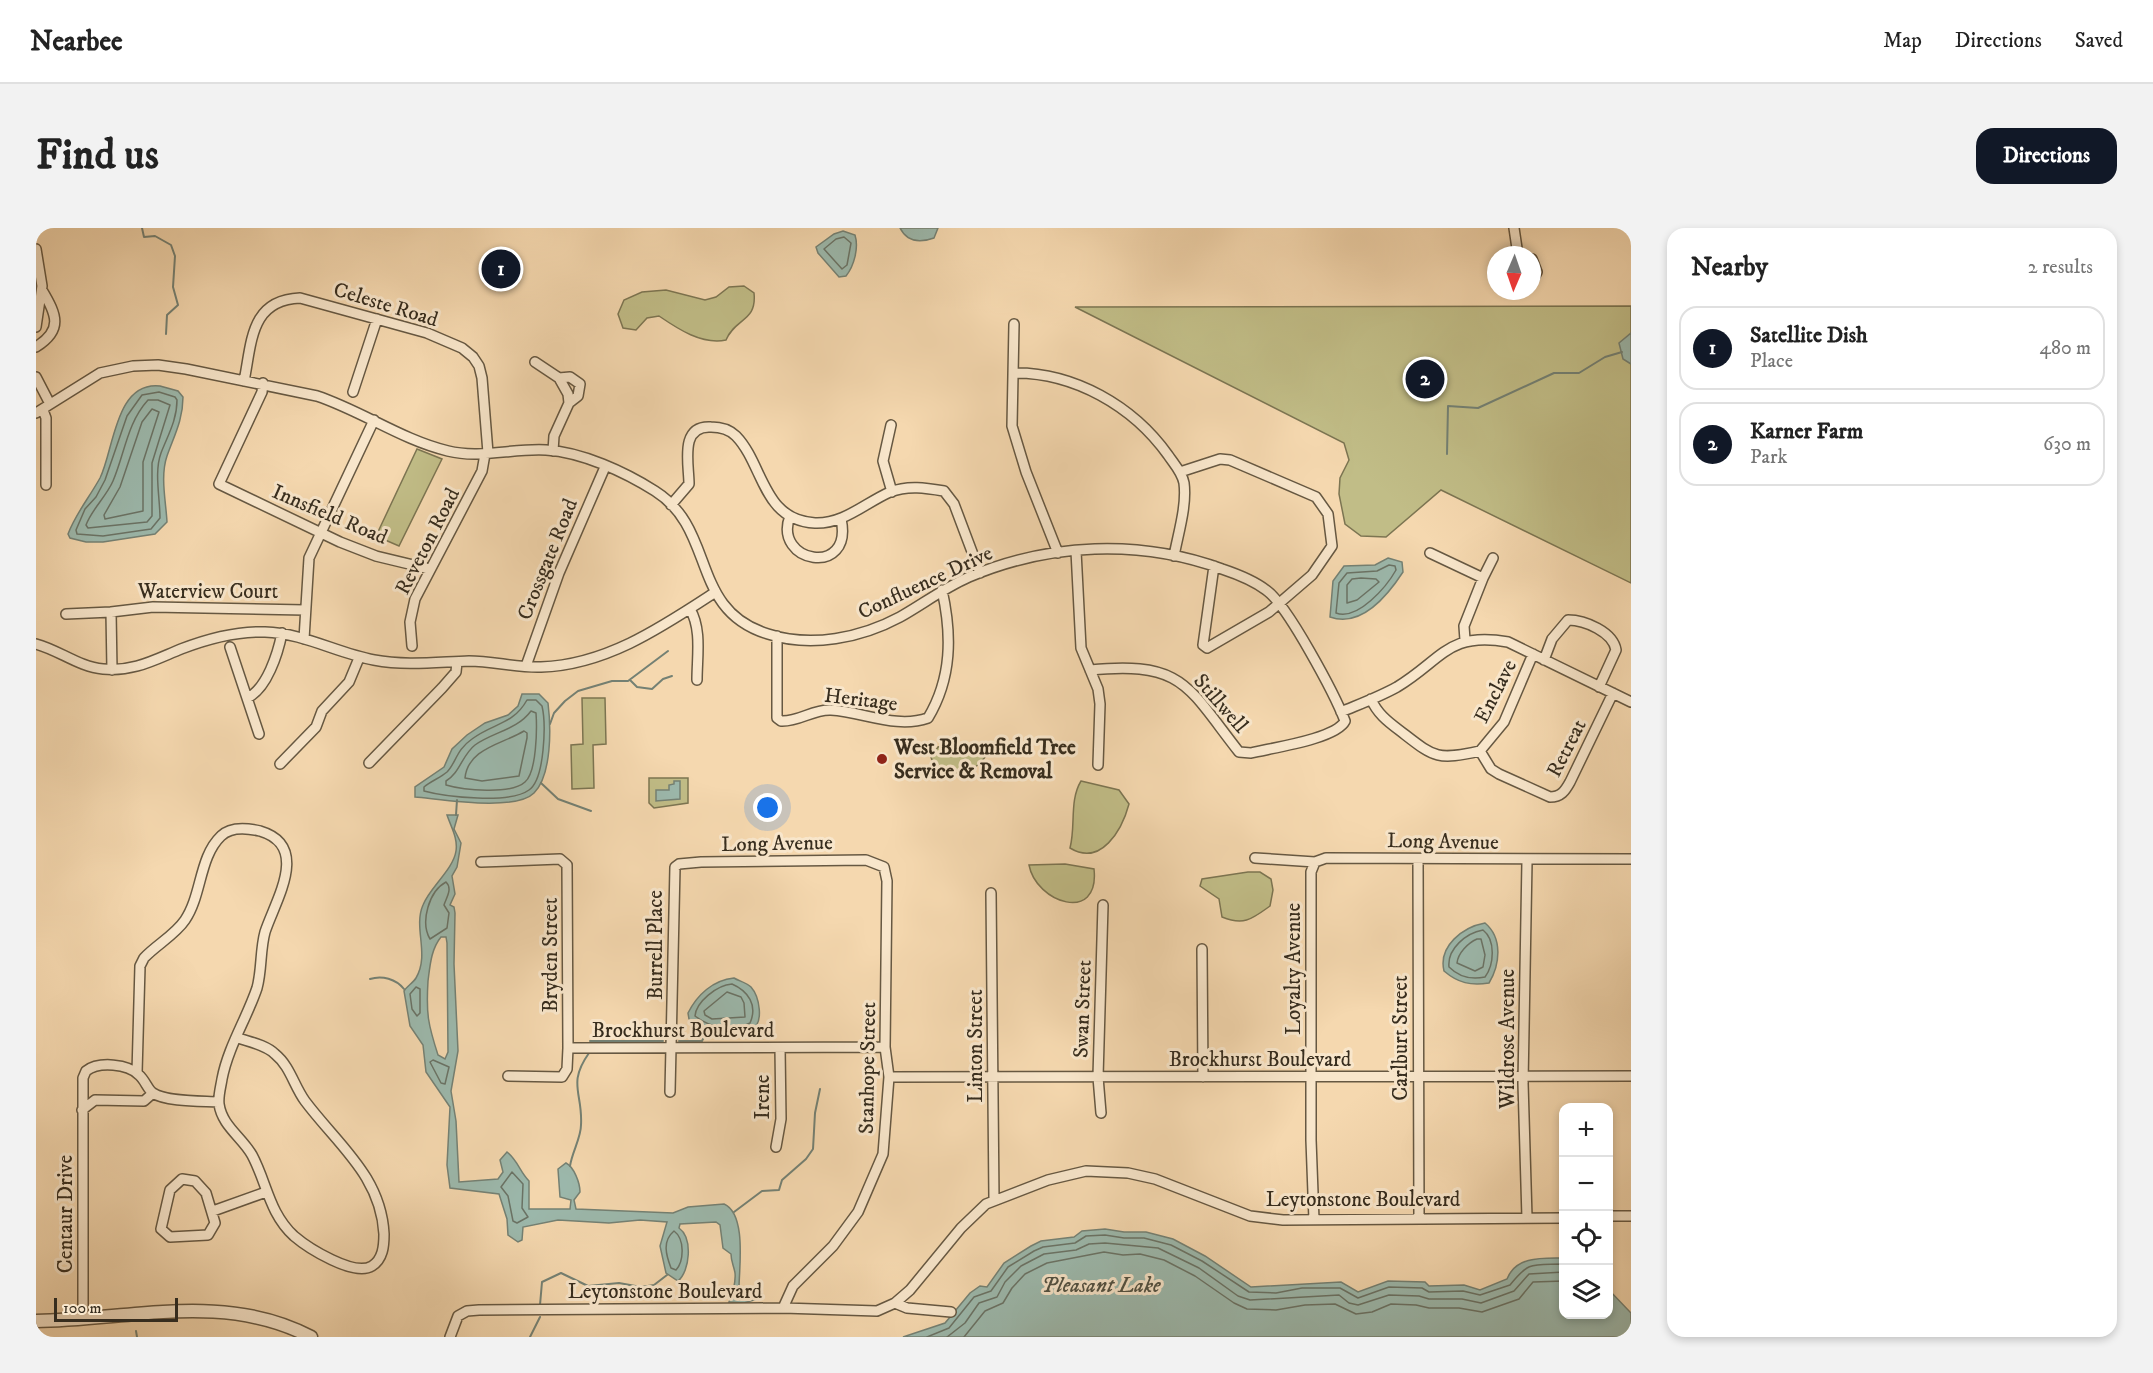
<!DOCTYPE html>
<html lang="en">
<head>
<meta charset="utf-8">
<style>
	body { margin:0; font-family:"IM FELL DW Pica",serif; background:#f2f2f2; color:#222 }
	.controls { position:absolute; right:18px; bottom:18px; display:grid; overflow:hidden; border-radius:12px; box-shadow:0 3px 9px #0003 }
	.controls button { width:54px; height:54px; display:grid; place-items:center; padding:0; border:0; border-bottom:2px solid #e0e0e0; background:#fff; color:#222; font:30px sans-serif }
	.compass { position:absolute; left:1451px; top:18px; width:54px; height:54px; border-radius:50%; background:#fff; box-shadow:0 3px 9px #0003; rotate:182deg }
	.scale { position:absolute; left:18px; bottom:15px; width:124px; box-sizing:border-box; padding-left:6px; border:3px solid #372d1e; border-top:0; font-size:16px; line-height:21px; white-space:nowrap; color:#372d1e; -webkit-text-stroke:4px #f8e6cb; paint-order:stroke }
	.you { position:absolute; left:732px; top:580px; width:21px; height:21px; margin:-15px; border:4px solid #fff; border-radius:50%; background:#1a73e8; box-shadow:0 0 0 9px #1a73e833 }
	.badge { display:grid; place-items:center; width:39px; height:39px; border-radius:50%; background:#111827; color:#fff; font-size:20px; font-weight:700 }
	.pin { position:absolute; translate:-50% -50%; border:3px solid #fff; box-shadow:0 2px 6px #0006 }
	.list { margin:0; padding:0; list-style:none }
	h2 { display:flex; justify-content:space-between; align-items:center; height:78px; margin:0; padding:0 24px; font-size:26px }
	h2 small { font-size:20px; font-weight:400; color:#767676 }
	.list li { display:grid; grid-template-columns:39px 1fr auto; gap:18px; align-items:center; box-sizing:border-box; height:84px; margin:0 12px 12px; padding:0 12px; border:2px solid #e0e0e0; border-radius:18px }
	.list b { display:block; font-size:22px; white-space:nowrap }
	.list p { margin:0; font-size:20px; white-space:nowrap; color:#767676 }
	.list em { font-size:20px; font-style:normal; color:#767676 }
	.icon { flex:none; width:33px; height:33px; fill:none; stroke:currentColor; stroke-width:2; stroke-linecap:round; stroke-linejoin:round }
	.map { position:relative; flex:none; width:1595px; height:1109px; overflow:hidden; border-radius:18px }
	header { display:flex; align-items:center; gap:36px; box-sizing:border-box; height:84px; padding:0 30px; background:#fff; border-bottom:2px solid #e0e0e0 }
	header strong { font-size:28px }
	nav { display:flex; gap:33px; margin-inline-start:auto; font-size:21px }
	.intro { display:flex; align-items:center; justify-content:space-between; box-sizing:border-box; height:144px; padding:0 36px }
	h1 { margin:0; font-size:42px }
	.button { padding:15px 27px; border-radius:18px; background:#111827; color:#fff; font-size:21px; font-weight:700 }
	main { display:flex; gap:36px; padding:0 36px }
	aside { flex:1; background:#fff; border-radius:18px; box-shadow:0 3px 9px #0003 }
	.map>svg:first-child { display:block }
	.green { fill:#c1bd87; stroke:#7c7552; stroke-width:1.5 }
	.water { fill:#9cb9ad; stroke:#748174; stroke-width:1.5; fill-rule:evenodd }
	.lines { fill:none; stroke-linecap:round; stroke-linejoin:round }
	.shore { stroke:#6a7366; stroke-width:1.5 }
	.stream { stroke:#748174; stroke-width:2 }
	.minor-casing { stroke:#665842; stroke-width:12 }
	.tertiary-casing { stroke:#665842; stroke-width:15 }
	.minor { stroke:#f8e6cb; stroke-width:9 }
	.tertiary { stroke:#f8e6cb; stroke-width:12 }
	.poi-dot { fill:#8f2418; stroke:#f8e6cb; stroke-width:2 }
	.labels { text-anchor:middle; stroke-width:6; stroke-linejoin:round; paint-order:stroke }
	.street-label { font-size:21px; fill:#372d1e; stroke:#f8e6cb }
	.poi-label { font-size:21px; font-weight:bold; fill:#372d1e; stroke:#f8e6cb; text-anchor:start }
	.water-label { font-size:22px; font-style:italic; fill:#505042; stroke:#f8e6cb }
</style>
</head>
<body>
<header>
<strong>Nearbee</strong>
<nav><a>Map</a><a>Directions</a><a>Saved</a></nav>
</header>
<div class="intro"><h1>Find us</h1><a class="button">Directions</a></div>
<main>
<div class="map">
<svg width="1595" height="1109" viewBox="0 0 1595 1109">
	<rect width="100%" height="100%" fill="#f5d8af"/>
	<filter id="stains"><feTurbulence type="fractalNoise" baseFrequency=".00333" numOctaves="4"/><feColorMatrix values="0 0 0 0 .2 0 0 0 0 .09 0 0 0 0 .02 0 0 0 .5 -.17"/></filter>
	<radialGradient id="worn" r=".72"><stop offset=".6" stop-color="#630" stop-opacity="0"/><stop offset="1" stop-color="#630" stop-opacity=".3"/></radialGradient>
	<path class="green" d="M 708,58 L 718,65 C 721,94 700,89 690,112 C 666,117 642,101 623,88 L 611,90 L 600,102 L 587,100 L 582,86 L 588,72 L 606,64 L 630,62 L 669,72 L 680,69 L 693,59 Z
		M 1595,78 L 1595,355 L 1405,262 L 1350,309 L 1325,308 L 1309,296 L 1303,266 L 1304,250 L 1313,232 L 1308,215 L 1039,79 Z
		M 381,221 L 406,231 L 363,318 L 340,308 Z
		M 546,470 L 569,470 L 570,516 L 557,517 L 558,560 L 536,561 L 535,517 L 547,516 Z
		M 913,517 L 943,524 L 949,529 C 938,546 919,547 900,544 L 895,529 L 902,519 Z
		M 613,550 L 652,550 L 652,575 L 618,580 L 613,575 Z
		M 1045,553 L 1083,562 L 1093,576 C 1086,602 1065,639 1034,620 C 1040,597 1033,573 1045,553 Z
		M 1029,636 L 1058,641 C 1064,696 1000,675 993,637 Z
		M 1212,644 L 1224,644 L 1235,651 L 1237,662 L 1234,678 C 1216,691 1208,698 1186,689 L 1183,671 L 1164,658 L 1166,651 Z"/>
	<path class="water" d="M 864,0 L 902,0 L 898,10 C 884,15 871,14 864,0 Z
		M 807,3 L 819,7 C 823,20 818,38 810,48 L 803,49 L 782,25 L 780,19 L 798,6 Z
		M 1595,105 L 1595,136 L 1587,131 L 1583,115 Z
		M 124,158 L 142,163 L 147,169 C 147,192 138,208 131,228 C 124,248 130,274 131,294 L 119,306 L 67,314 L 50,314 L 34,310 L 32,306 C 40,285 53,270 64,250 C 78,222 79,153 124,158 Z
		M 1352,330 L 1366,334 L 1367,344 C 1352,367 1325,400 1294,389 L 1297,353 L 1308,338 L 1339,337 Z
		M 486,466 L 503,466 L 512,475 C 515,499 516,547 498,565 C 479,584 404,571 379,569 L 379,559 L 408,539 L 416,521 L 431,507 L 449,495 L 472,487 L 482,478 Z
		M 638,553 L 644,553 L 644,571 L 620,573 L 620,562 L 633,562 L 633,557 L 638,556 Z
		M 411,587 L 422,587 L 418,601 L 425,615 L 421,639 L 416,648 L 419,666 L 414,677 L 418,679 L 419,685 L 418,736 L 422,823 L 415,863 L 420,893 L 423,954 L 462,951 L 467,944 L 464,932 L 471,924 C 482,933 484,944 493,953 L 493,981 L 534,981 L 535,972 L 524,969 L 522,941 L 530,935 C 538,939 544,955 544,964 L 538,972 L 540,981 L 637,985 L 652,979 L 688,976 C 711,986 703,1041 703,1060 L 712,1066 L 722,1063 L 726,1066 L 725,1070 L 708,1075 L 693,1074 C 696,1069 700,1053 699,1045 C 698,1038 695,1034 695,1026 L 687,1020 L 684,997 L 680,994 L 644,996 L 643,1000 C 657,1010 654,1043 642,1053 L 630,1045 L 624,1018 L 631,994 L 604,992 L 573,995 L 522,992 L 487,999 L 486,1012 L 482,1014 L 472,1007 L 471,991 L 463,966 L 414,960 L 411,937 L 414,879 L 390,844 L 387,817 L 374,798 L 368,763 C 371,758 377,755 380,750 C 394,726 377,700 387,677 C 394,659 417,642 420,623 C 422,610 415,599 411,587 ZM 405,709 L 410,709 L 411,715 L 412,824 L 409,831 L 402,827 C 392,796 390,786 392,753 C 394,738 395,721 405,709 Z
		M 1449,695 C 1467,710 1464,737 1453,755 C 1435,758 1422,755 1408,743 C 1402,718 1427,699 1449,695 Z
		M 698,750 C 703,753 711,755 715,759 C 723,768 729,795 715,802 C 705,807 677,808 668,803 C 663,800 658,795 653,791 L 652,785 C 661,767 677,752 698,750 Z
		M 1069,1001 L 1088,1004 L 1110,1004 L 1137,1011 L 1169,1028 L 1215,1059 L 1305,1054 L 1322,1064 L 1352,1053 L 1389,1054 L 1393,1058 L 1428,1057 L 1444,1062 L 1471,1051 C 1480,1028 1506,1030 1527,1030 L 1528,1086 L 1572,1086 L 1573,1062 L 1595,1085 L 1595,1109 L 867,1109 L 909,1095 L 934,1065 L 944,1058 L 951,1059 L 968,1035 L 995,1018 L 1005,1013 L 1038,1009 L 1046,1003 Z"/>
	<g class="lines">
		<path class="shore" d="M 808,9 L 815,15 L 811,37 L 806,41 L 788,21 L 800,11 Z
			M 123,164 L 139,169 L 141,172 C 141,192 132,207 125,225 C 118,244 124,270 124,290 L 115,301 L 67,308 L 41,306 L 40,302 L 49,281 L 60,269 L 69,252 L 91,188 L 106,167 Z
			M 112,172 L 122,172 L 134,177 L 116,235 L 116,288 L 111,294 L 52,300 L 50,297 C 56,281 70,269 77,253 C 89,225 91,195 112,172 Z
			M 116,181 L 123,184 L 107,234 L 107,283 L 69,291 L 68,287 L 84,259 L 106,194 Z
			M 1353,337 L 1359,338 L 1360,342 C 1351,358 1322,393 1300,385 L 1303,355 L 1311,345 L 1341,343 Z
			M 1325,350 L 1340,351 L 1343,354 L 1321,372 L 1311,375 L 1311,357 L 1316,351 Z
			M 491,472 L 500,472 L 506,478 C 510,495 509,551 493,562 C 474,576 410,569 388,563 L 388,559 C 395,553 404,550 411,544 C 420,535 420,522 436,511 C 457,495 477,497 491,472 Z
			M 495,483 L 500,485 C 501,499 501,544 489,554 C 475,567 427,562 410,557 L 410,553 C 424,545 426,527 439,517 C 457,504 481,502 495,483 Z
			M 488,503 L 491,505 L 491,510 L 483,548 L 446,553 L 429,550 C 432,520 467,516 488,503 Z
			M 410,654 C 417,661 410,670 408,677 L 413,685 L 411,700 L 394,711 C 384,694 393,663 410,654 Z
			M 1447,702 C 1460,712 1458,737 1449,749 C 1435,752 1423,749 1413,739 C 1411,721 1430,705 1447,702 Z
			M 1441,711 L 1445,711 L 1449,727 L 1447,739 L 1439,743 L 1421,735 C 1422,725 1432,715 1441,711 Z
			M 696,756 C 712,763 722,777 714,795 C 697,804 674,800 659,788 C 660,774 681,757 696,756 Z
			M 380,759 L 384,761 L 384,785 L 381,788 L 376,781 L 374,766 Z
			M 691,764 L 705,769 L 708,775 L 709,789 L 676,791 L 669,787 L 668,783 Z
			M 397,832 L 413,839 L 409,856 L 405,855 L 394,834 Z
			M 476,944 L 487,956 L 486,980 L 492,989 L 481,995 L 477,993 L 472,968 L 465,959 Z
			M 638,1003 C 649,1011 648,1033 640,1042 L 635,1040 C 630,1027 626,1013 638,1003 Z
			M 891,1109 L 913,1100 L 938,1069 L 955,1063 L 972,1039 L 998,1023 L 1007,1019 L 1039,1015 L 1050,1008 L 1069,1007 L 1088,1010 L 1108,1010 L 1135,1017 L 1166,1033 L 1213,1064 L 1240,1065 L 1266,1060 L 1304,1060 L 1322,1070 L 1353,1059 L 1386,1060 L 1393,1064 L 1427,1063 L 1444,1067 L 1474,1057 C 1494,1032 1497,1037 1528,1036
			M 911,1109 L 929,1095 L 943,1075 L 961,1069 L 969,1054 L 985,1038 L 1008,1026 L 1040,1022 L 1053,1016 L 1069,1015 L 1122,1020 L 1163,1040 L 1202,1068 L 1214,1072 L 1303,1067 L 1313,1075 L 1322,1077 L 1353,1067 L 1383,1068 L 1393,1071 L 1426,1071 L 1445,1075 L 1478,1063 L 1493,1046 L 1528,1044
			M 928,1109 L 949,1083 L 967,1075 L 976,1060 L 989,1046 L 1011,1035 L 1068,1024 L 1087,1027 L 1104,1026 L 1128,1032 L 1159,1048 L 1198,1075 L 1211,1081 L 1240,1082 L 1269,1077 L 1299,1076 L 1320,1086 L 1336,1084 L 1355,1076 L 1380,1077 L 1393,1080 L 1423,1080 L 1446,1084 L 1483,1071 L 1497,1054 L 1528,1053"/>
		<path class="stream" d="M 106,0 L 108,9 L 119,8 L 135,17 L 139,28 L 137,59 L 142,77 L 131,87 L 130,106
			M 1411,226 L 1412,178 L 1442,180 L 1518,145 L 1543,145 L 1569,129 L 1586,124
			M 594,452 L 601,459 L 616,461 L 627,451 L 636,448
			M 514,496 L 518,485 L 529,473 L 542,463 L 576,453 L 592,453 L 632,423
			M 505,555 L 522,571 L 555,583
			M 420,587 L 421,572
			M 334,751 C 346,747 360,751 368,761
			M 554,813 L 627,813
			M 643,813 L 666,813 L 670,804
			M 534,938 C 536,924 545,910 545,897 C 547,865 531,856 553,825
			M 698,984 L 726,963 L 743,962 L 746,952 L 770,931 L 777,921 L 779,885 L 784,861
			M 504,1077 L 506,1054 L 525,1045 L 552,1058 L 583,1055 L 605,1059 L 618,1057 L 631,1047
			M 100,1103 L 101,1109
			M 494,1109 L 504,1089"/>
		<defs>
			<path id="minor" d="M 1478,0 L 1482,27
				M 0,21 L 6,58 L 0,99
				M 1496,31 L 1501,44 L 1496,54
				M 978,96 L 976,198 L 990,244 L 1022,325
				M 0,119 C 27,102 21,87 6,62
				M 499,134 L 523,150 L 532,166 L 533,175 L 518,208 L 517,223
				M 977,145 C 1038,144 1097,178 1132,227 C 1138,236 1146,244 1148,255 C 1151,278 1142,306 1138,328
				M 0,149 L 14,176
				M 523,150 L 534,149 L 544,156 L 542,168 L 533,175
				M 208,153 C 216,114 214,72 264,70 L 391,105 L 426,120 L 437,129 L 443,138 L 446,150 L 452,225
				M 227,155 L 226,164 L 183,256 L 304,314 L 340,328 L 394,341
				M 317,164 L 341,91
				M 7,182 L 10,190 L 10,257
				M 0,185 L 64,145 L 97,138 L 122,137 L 150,141 L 281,168 C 326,183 366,212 412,223 C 444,231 477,220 510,222 C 546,224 589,244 619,263 C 681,302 653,382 732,406 C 775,420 825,410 864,389 C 887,376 908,360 933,349 C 1013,315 1104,311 1186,341 C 1201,346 1217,352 1230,362 C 1251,376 1299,467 1309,493 C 1300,511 1235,520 1215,525 L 1203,524 C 1151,458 1148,433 1054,442
				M 855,197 L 847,233 L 856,264
				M 1144,244 L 1184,231 L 1194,232 L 1280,269 L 1292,286 L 1296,318 L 1276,347 L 1233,384 L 1171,420 L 1167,417 L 1178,338
				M 635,277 L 653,256 C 653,236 643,197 675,199 C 684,199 694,202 700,208 C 728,237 726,292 779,295 C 808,296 829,275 854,264 C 872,257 890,260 908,263 L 918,276 L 944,345
				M 754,288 C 736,335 818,350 805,291
				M 1040,323 L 1045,420 L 1062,461 L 1064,476 L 1062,537
				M 1394,325 L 1447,350 L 1428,398 L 1429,412
				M 1447,350 L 1457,330
				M 654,381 C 666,401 661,429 661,452
				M 30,386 L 75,384
				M 741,408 L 741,490 L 745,493 C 763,494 777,481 795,482 C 828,484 860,501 892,490 C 916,450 916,407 906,362
				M 268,411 L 273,330 L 338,192
				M 0,416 C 23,422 43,439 67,441 C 97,444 118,432 145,421 C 171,411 201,403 229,404 C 267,405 301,425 338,432 C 370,438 401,434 433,433 C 457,433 481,440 505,439 C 570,437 626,399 678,365
				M 376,418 L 374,394 L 379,371 L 446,243 L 449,226
				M 194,419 L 223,506
				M 1508,432 L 1516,411 L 1532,392 C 1549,392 1577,404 1580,422 L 1563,459
				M 490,438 L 523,345 L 569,239
				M 76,442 L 75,384 L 117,379 L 269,382
				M 211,470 C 231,461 242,425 246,405
				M 1335,471 C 1341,485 1351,493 1363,502 C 1398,529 1399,533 1444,523 L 1468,494 L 1497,426
				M 1305,484 C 1324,476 1343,469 1361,459 C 1406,432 1412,403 1472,414 L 1595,474
				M 1444,523 L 1455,541 L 1463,546 L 1514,569 C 1525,569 1529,563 1534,554 L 1577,465
				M 333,535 L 406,460 L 420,444 L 421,434
				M 244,536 L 280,499 L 286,483 L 313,454 L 323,430
				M 1219,630 L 1279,634 L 1290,630 L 1595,631
				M 1382,631 L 1383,990
				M 445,634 L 524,631 L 531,637 L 532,820
				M 955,665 L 958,971
				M 1166,721 L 1167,849
				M 101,845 L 104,738 L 108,730 C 120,717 139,707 149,692 C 166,667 163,629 185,608 C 195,598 211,600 224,603 C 275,618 239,673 229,704 C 224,722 226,742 221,760 C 211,790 192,819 186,851 C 185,858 182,868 183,876 C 186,898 206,909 216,927 C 231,955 233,985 258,1008 C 272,1020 318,1049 336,1038 C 347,1031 348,1018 348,1006 C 345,948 302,917 269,873 C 258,858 254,838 239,826 C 230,817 214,814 202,810
				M 472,848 L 526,849 L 531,841 L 532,820 L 849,819
				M 853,849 L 1595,848
				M 634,864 L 639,639 L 643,636 L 665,634 L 830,632 L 848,639 L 851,653 L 849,819 L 853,849 L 847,926 L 822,984 L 797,1018 L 757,1058 L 747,1080
				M 46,882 L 59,872 L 108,873 L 117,865
				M 1065,885 L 1062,849 L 1067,677
				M 740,919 L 745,891 L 744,820
				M 146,951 L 159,953 L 170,965 L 179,995 L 172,1007 L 134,1009 L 125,1001 L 134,962 Z
				M 177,983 L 230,964
				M 1572,988 L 1595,988
				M 1491,990 L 1487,855 L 1491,633
				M 1278,992 L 1275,912 L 1275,644 L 1279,634
				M 859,1075 L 871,1080 L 915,1084
				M 47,1089 L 47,850 L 50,843 C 63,833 92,836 103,847 C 109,852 112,862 117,865 C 130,874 167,873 182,874
				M 414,1109 L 422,1088 L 431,1083 L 443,1082 L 747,1080 L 841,1083 L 859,1075 L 874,1062 L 925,1000 L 950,976 L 1012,952 L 1050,943 L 1092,945 L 1119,951 L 1214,988 L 1247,992 L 1528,990"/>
			<path id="tertiary" d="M 0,1093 C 93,1092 188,1063 275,1109"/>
		</defs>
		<use href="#minor" class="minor-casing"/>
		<use href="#tertiary" class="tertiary-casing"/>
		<use href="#minor" class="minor"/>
		<use href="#tertiary" class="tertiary"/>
	</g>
	<circle class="poi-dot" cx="846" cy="531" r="6"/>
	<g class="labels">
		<g class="street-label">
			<text transform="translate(350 76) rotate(17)" y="7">Celeste Road</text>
			<text transform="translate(294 286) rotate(23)" y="7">Innsfield Road</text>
			<text transform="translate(391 313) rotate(-63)" y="7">Reveton Road</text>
			<text transform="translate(511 331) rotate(-68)" y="7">Crossgate Road</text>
			<text transform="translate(889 354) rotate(-25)" y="7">Confluence Drive</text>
			<text x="172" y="370">Waterview Court</text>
			<text transform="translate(1459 463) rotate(-63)" y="7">Enclave</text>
			<text transform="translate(825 471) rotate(7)" y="7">Heritage</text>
			<text transform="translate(1185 475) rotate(49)" y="7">Stillwell</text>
			<text transform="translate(1530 520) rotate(-63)" y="7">Retreat</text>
			<text transform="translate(1407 613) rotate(1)" y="7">Long Avenue</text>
			<text transform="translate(741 615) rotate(-1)" y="7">Long Avenue</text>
			<text transform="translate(619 717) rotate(-90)" y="7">Burrell Place</text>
			<text transform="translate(514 727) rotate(-90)" y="7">Bryden Street</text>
			<text transform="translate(1257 741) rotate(-90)" y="7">Loyalty Avenue</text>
			<text transform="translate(1046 781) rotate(-88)" y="7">Swan Street</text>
			<text x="647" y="809">Brockhurst Boulevard</text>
			<text transform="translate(1364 810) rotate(-90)" y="7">Carlburt Street</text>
			<text transform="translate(1471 811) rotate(-90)" y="7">Wildrose Avenue</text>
			<text transform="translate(939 818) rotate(-90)" y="7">Linton Street</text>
			<text x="1224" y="838">Brockhurst Boulevard</text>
			<text transform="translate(831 840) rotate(-89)" y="7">Stanhope Street</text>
			<text transform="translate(726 869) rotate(-90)" y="7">Irene</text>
			<text x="1327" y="978">Leytonstone Boulevard</text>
			<text transform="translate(29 986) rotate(-90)" y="7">Centaur Drive</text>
			<text x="629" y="1070">Leytonstone Boulevard</text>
		</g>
		<g class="poi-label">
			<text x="858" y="526">West Bloomfield Tree<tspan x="858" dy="24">Service &amp; Removal</tspan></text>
		</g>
		<g class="water-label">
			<text x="1065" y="1064">Pleasant Lake</text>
		</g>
	</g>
	<rect width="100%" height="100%" filter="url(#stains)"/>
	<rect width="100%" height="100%" fill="url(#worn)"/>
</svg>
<div class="controls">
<button>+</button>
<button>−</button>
<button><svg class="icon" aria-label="locate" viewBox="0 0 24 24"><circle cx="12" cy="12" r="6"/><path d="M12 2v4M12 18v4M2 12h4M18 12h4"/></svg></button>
<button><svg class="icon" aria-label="layers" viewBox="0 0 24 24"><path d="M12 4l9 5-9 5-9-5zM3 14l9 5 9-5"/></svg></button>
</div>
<svg class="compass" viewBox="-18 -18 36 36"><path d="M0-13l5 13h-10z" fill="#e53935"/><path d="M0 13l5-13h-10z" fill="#767676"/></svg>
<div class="scale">100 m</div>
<div class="you"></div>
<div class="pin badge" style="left:465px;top:41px">1</div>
<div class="pin badge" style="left:1389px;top:151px">2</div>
</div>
<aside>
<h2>Nearby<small>2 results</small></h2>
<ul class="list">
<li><span class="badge">1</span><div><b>Satellite Dish</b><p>Place</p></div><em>480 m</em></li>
<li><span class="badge">2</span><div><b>Karner Farm</b><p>Park</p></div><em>630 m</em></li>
</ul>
</aside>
</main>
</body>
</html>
